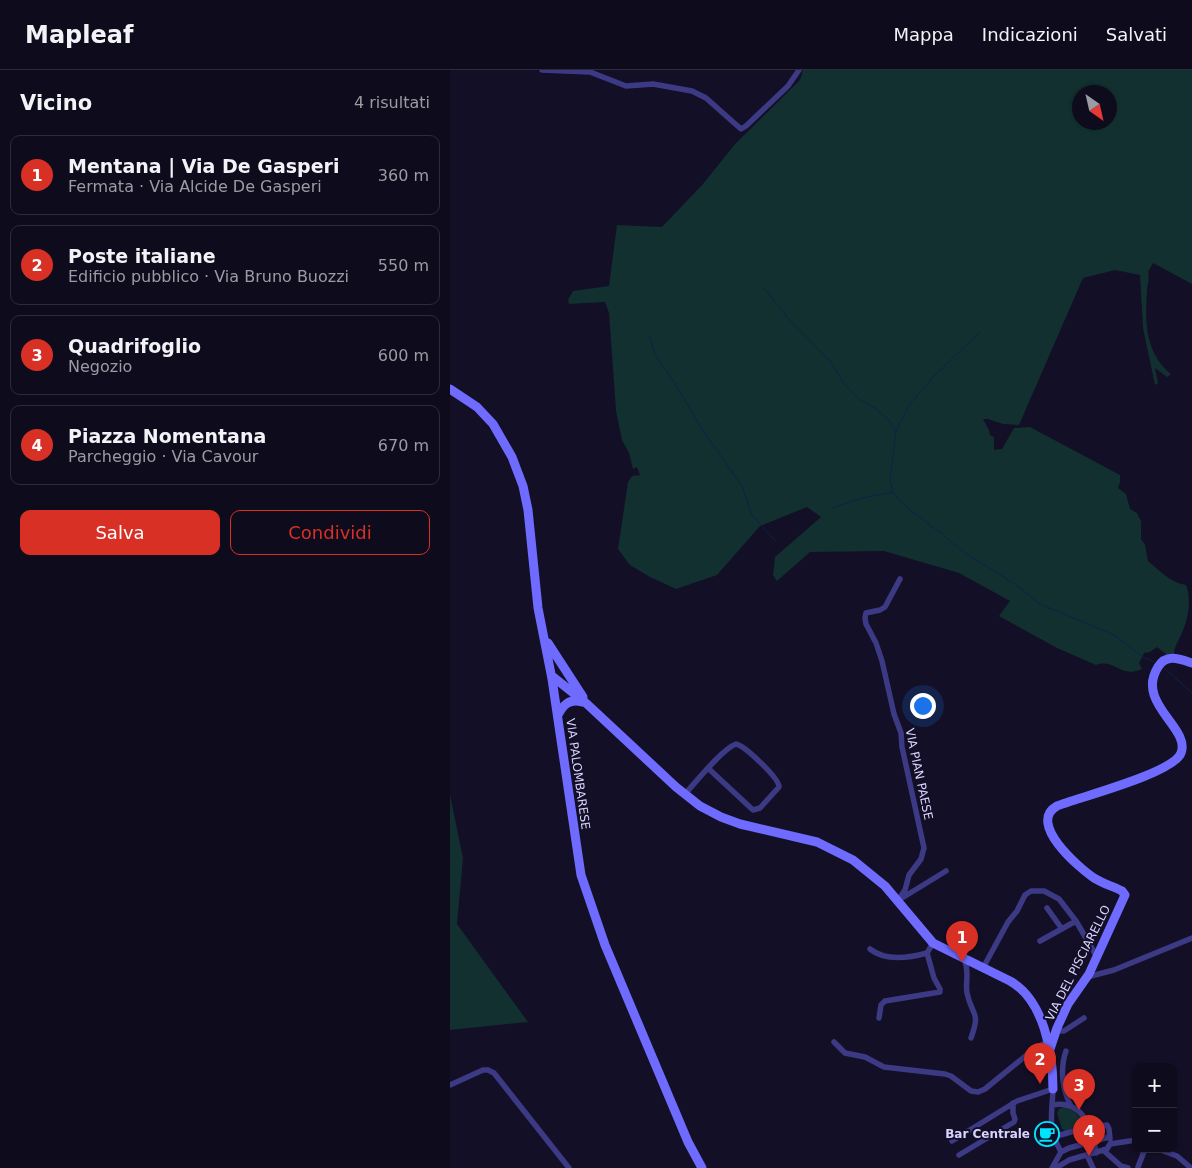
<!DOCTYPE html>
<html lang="it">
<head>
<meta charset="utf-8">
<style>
	body { margin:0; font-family:"DejaVu Sans",sans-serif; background:#1c1929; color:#f1f3f6 }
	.controls { position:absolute; right:15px; bottom:15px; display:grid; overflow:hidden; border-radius:10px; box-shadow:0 1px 4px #0004 }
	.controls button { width:45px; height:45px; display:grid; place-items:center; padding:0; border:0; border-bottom:1px solid #2e2b3b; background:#0e0b1c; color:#f1f3f6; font:25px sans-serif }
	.compass { position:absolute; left:622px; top:15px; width:45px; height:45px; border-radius:50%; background:#0e0b1c; box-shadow:0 1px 4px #0004; rotate:146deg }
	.you { position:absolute; left:472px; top:635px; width:18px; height:18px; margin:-12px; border:4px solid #fff; border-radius:50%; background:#1a73e8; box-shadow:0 0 0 8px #1a73e833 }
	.badge { display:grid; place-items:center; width:32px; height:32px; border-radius:50%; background:#d93025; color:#fff; font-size:16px; font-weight:700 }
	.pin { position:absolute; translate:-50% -41px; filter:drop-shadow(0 1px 2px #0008) }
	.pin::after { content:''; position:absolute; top:26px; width:18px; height:15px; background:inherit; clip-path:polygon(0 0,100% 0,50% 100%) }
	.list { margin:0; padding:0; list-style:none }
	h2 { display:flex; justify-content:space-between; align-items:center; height:65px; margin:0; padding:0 20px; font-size:21px }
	h2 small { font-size:16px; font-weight:400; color:#9b9ba3 }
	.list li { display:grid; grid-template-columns:32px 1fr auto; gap:15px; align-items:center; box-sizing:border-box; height:80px; margin:0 10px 10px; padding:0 10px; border:1px solid #2e2b3b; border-radius:10px }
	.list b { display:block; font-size:19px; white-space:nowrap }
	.list p { margin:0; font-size:16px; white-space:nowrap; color:#9b9ba3 }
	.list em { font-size:16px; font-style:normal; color:#9b9ba3 }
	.actions { display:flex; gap:10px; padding:15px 20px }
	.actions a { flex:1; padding:11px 0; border:1px solid #d93025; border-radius:10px; text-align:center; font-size:18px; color:#d93025 }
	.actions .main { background:#d93025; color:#fff }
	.map { position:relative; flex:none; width:742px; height:1098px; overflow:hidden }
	header { display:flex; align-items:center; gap:30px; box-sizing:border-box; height:70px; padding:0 25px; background:#0e0b1c; border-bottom:1px solid #2e2b3b }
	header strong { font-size:24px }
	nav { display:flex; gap:28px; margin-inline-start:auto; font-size:18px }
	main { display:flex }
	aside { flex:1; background:#0e0b1c }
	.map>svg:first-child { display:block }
	.green { fill:#12302f; fill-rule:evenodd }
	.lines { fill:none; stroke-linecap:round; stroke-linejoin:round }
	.stream { stroke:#0c2248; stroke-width:1 }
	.street { stroke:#3d3a85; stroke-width:5.5 }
	.secondary { stroke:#6f6bff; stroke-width:9 }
	.labels { text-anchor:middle; stroke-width:4; stroke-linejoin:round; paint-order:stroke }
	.street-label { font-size:12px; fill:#d9d4ff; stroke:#130f26 }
	.poi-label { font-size:12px; font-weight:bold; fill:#d9d4ff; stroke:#130f26; text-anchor:end }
</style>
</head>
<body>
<header>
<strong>Mapleaf</strong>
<nav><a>Mappa</a><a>Indicazioni</a><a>Salvati</a></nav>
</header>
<main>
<aside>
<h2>Vicino<small>4 risultati</small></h2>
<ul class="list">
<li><span class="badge">1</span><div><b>Mentana | Via De Gasperi</b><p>Fermata · Via Alcide De Gasperi</p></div><em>360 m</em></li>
<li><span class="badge">2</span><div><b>Poste italiane</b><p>Edificio pubblico · Via Bruno Buozzi</p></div><em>550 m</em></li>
<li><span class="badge">3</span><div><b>Quadrifoglio</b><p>Negozio</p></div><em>600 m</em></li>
<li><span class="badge">4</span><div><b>Piazza Nomentana</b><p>Parcheggio · Via Cavour</p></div><em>670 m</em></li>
</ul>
<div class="actions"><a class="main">Salva</a><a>Condividi</a></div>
</aside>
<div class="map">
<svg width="742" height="1098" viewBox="0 0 742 1098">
	<rect width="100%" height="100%" fill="#130f26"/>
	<path class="green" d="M 353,0 L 742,0 L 742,214 L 703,193 L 698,202 C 700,208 697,215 697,221 C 695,253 695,282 721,304 L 717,307 L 705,298 L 708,313 L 705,315 L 693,258 L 690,205 L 665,200 L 633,208 L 569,355 L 553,354 L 538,349 L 533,349 L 539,360 L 540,365 L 544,367 L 544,380 L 552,379 L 564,358 L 580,357 L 670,405 L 670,412 L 668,418 L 676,424 L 680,439 L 687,443 L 691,451 L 691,469 L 695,475 L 698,491 C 709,500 721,513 736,515 C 742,530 738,550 731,565 C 728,572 723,579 724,588 L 716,584 L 707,577 L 700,582 L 694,583 L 689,593 L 692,599 C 671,609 664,588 646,595 L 607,578 L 549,546 L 560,531 L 509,503 L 434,481 L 360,482 L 327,511 L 323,505 L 325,487 L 371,447 L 357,437 L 310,456 L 267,505 L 226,519 L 200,507 L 180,495 L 168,479 L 178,412 L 182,406 L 190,405 L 187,397 L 183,399 L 179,383 L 172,370 L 166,341 L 159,243 L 155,232 L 119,234 L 118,230 L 123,221 L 159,216 L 167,155 L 212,157 L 253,114 L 285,74 L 350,10 ZM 630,22 L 660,22 L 660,52 L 630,52 Z
		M 0,725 L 13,788 L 7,854 L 78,952 L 0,960 Z
		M 614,1037 C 623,1038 631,1046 633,1055 L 615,1061 L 612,1059 L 607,1043 L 609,1039 Z"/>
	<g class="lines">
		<path class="stream" d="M 314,218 L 337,247 L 380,291 L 395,315 L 410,330 L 425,338 L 438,349 L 446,361
			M 531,261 L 485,305 L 460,334 L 446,361 L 440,410 L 443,422 L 449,430 L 461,441 L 491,463 L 512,481 L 565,514 L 590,534 L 664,565 L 693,587 L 706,593
			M 199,265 L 205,285 L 221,307 L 252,359 L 292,416 L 302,445 L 326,472
			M 381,438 L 417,427 L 443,422
			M 712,596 L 742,623"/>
		<path class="street" d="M 92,0 L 140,2 L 176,16 L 203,14 L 242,21 L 256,28 L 291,59 L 296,56 L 338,16 L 349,0
			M 235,724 C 246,712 272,679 286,674 C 295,676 329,708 329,717 L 310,738 L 303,740 L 259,699
			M 452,828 L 496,801
			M 448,830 L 455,820 L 459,805 L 471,789 L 474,778 L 452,677 L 451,663 L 444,644 L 432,591 L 426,573 L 416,554 L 415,548 L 416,543 L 430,540 L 435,537 L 450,509
			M 597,838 L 612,859
			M 590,871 L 626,851
			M 420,879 C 436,892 459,888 477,883 L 483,873
			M 514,889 C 520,903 515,911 517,923 C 522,947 531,940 521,968
			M 533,898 L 558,852 L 567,841 L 575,825 L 581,821 L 594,821 L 609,829 L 626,851 L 647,887
			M 637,907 L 664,900 L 742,868
			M 429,948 L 431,935 L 435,931 L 490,922 L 490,919 L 484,908 L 477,883
			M 607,958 L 611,961 L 614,961 L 634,948
			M 384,972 L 395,983 L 415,987 L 434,997 L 495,1004 L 501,1006 L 521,1021 L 528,1022 L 535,1019 L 584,979 L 597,972
			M 616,981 C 610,998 612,1020 621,1036
			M 0,1015 L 33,1000 L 38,1000 L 44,1003 L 119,1098
			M 602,1035 C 617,1032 637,1039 635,1058 L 603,1067
			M 642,1057 L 646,1083
			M 635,1058 L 657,1055 L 659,1059 L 660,1069
			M 502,1071 L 567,1031 L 603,1019 C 602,1046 597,1057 611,1082
			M 708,1079 L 727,1086 L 741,1098
			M 653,1080 L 671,1096 L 678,1098
			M 611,1082 L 619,1078 L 659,1067
			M 509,1085 L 564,1052 L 565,1049 L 563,1043 L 563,1033
			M 637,1085 L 643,1098
			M 688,1097 L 695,1079
			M 602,1098 L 611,1082
			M 606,1098 L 619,1090 L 657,1079 L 660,1074 L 686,1070"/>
		<path class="secondary" d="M 0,319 L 27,337 L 43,354 L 62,387 L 73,416 L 78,440 L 88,538 L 102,609 L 131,805 L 155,875 L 238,1072 L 252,1098
			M 98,573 L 133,627
			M 102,606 L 137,634 L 226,717 L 250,736 L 271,747 L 290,754 L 367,772 L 403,790 L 435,816 L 483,873 L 560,911 C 594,930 603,983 603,1019
			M 108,645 C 113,635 120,628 132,632
			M 599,982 L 607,958 L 618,934 L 639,904 L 675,825 L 672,821 C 663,816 653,814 644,808 C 628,797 577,753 607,736 C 630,727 724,703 731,683 C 741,658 685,633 708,597 C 716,583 730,589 742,593"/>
	</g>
	<defs>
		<symbol id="cafe-ring" viewBox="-11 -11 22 22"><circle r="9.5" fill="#130f26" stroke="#00e5ff" stroke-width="1.5"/><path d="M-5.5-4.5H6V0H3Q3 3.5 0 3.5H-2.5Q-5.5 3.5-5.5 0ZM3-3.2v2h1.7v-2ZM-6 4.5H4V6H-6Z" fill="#00e5ff"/></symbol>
	</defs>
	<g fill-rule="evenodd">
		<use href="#cafe-ring" x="583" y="1050" width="28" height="28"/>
	</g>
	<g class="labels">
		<g class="street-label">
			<text transform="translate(128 704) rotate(82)" y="4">VIA PALOMBARESE</text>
			<text transform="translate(469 704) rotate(78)" y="4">VIA PIAN PAESE</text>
			<text transform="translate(628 893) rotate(-63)" y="4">VIA DEL PISCIARELLO</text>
		</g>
		<g class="poi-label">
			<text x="580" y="1068">Bar Centrale</text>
		</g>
	</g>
</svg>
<div class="controls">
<button>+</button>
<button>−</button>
</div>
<svg class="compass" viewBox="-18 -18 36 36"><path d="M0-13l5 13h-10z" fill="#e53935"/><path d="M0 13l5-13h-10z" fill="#9b9ba3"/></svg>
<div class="you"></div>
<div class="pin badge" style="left:512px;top:892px">1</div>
<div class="pin badge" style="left:590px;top:1014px">2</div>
<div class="pin badge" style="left:629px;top:1040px">3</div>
<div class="pin badge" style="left:639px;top:1086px">4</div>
</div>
</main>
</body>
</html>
